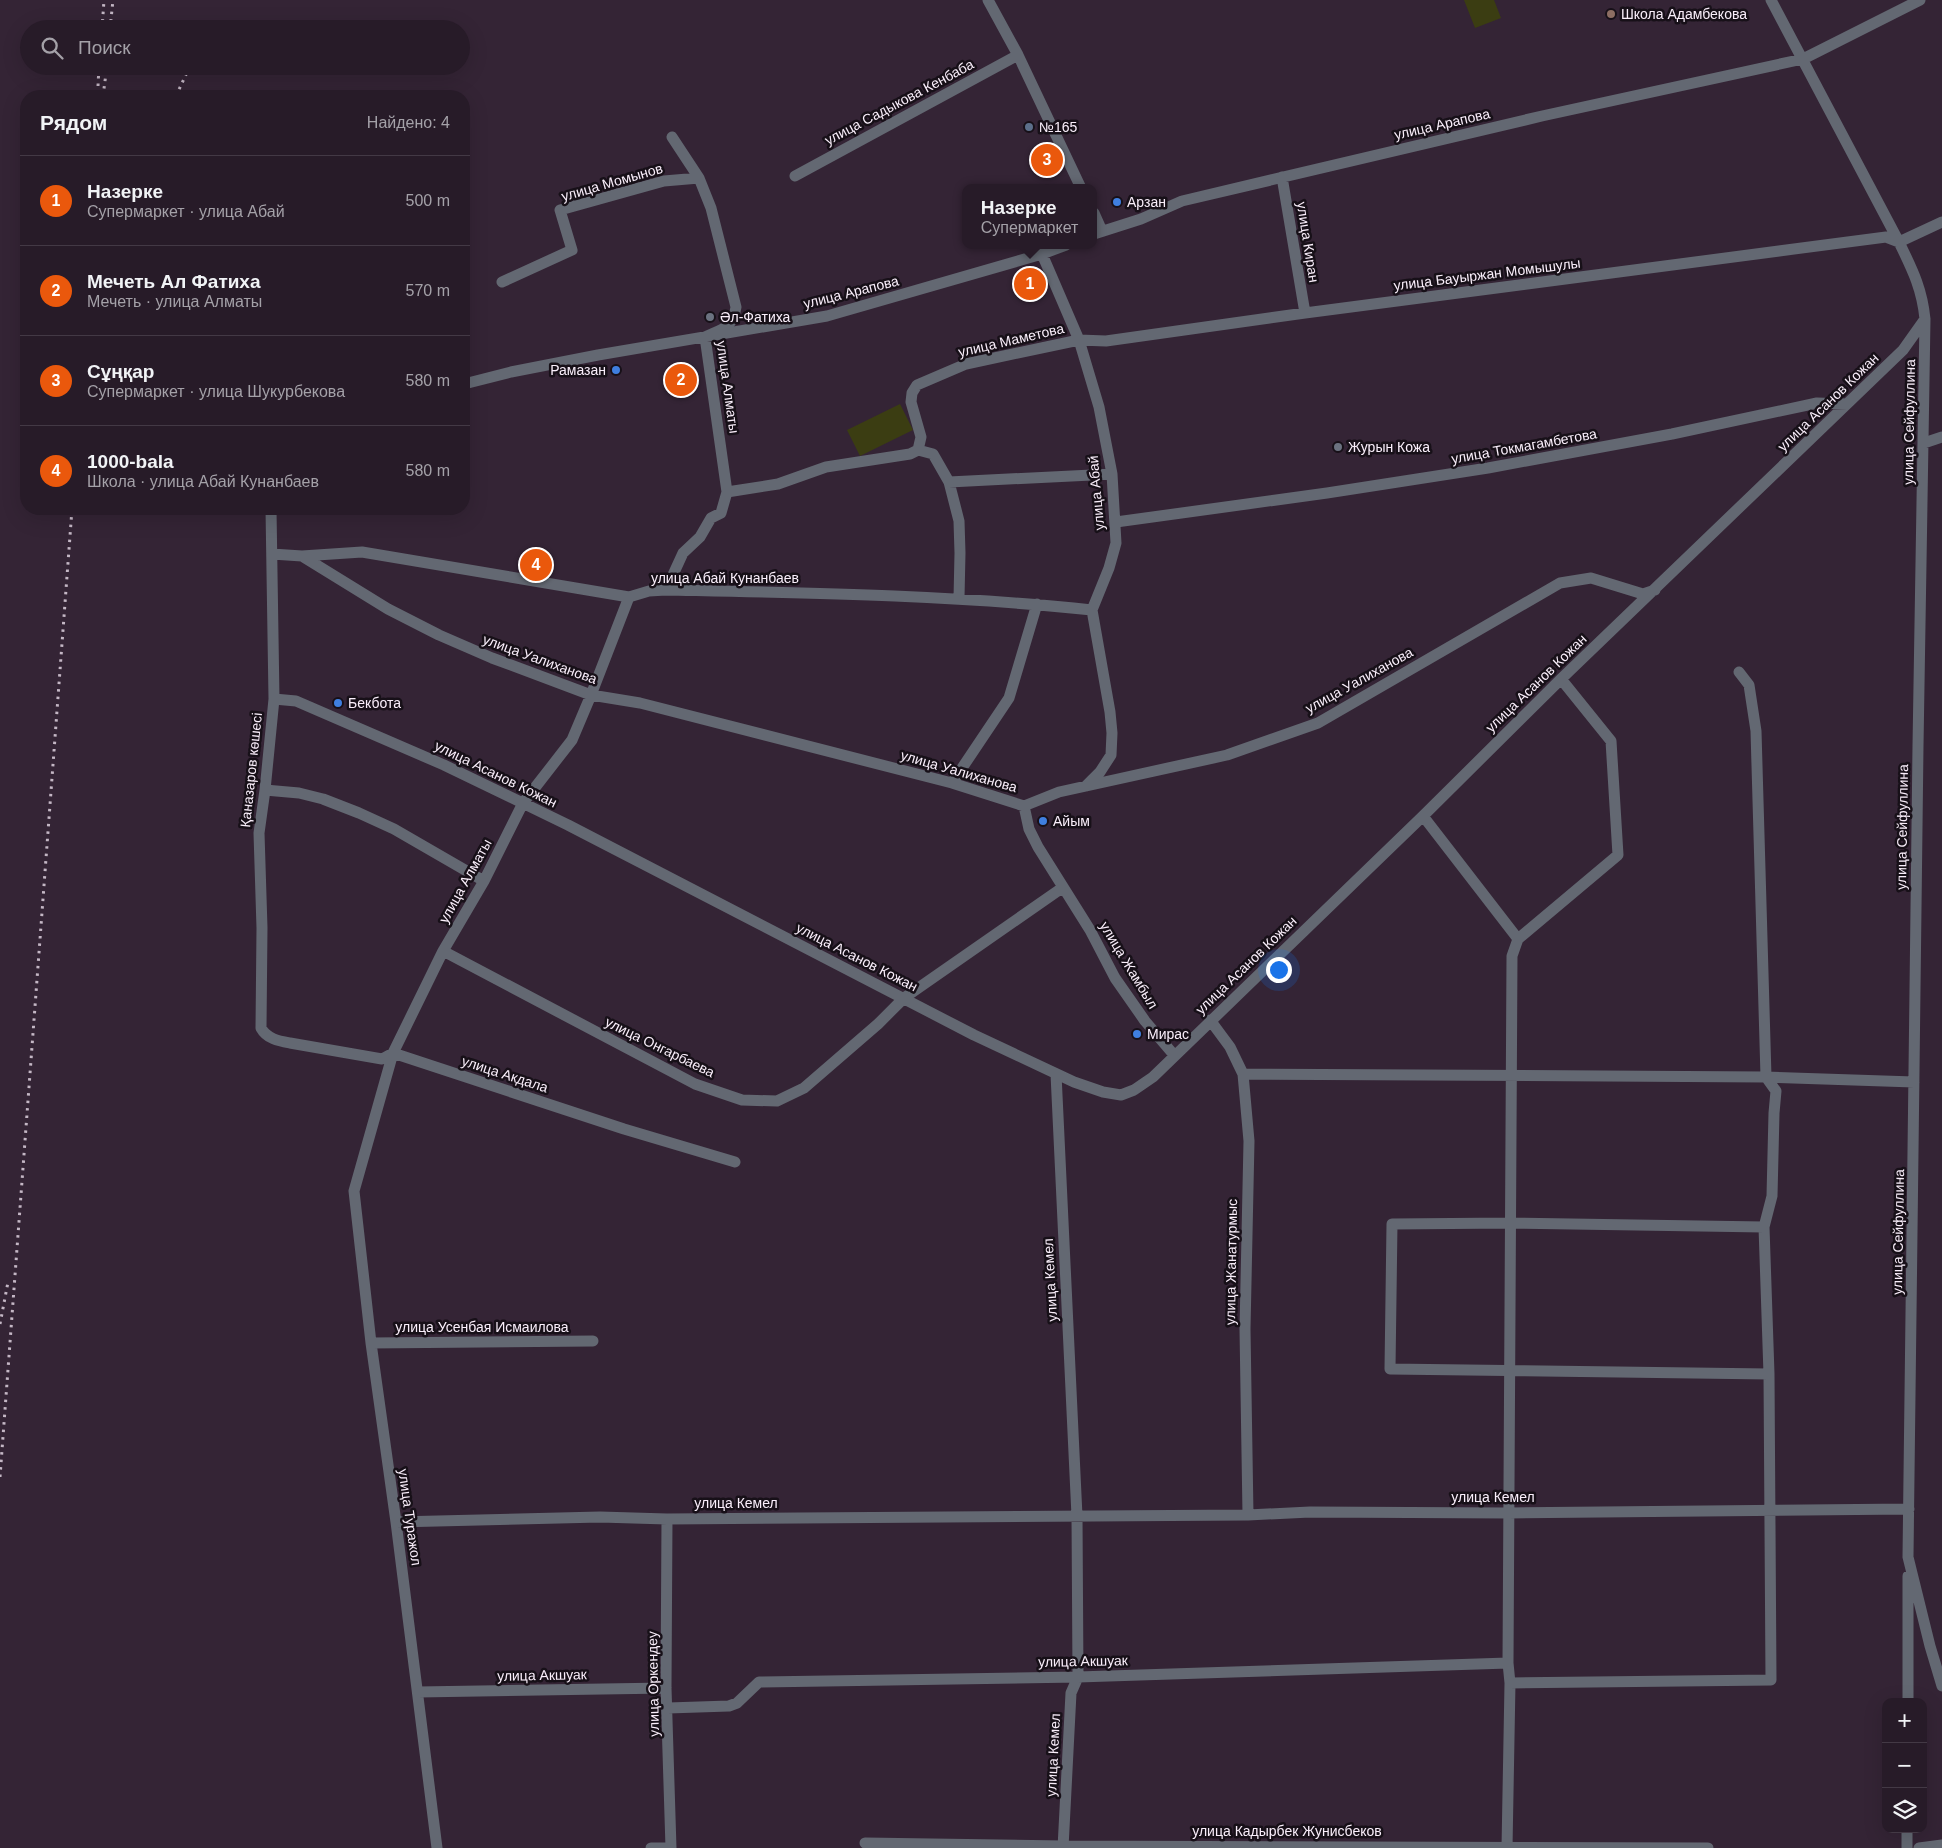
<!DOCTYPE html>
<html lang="ru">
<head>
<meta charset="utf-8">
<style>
	body { margin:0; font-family:Helvetica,sans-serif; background:#2f2430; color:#f1f3f6 }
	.controls { position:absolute; right:15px; bottom:15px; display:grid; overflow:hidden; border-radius:10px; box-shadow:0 5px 20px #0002 }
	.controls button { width:45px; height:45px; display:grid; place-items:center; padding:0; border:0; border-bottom:1px solid #433945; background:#271b28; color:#f1f3f6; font:25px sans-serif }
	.you { position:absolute; left:1278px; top:969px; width:18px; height:18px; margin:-12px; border:4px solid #fff; border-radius:50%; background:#1a73e8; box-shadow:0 0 0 8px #1a73e833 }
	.badge { display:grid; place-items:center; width:32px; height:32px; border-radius:50%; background:#ea580c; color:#fff; font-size:16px; font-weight:700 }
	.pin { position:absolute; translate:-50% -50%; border:2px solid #fff; box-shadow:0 1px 5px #0006 }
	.popup { position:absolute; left:962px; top:184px; width:135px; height:65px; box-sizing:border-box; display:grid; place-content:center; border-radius:10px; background:#271b28; filter:drop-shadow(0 1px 4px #0005); font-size:16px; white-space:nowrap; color:#a4a1a8 }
	.popup b { font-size:19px; color:#f1f3f6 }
	.popup::after { content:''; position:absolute; left:50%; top:100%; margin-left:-10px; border:10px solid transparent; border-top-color:#271b28 }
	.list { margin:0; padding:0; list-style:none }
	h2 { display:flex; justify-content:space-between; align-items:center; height:65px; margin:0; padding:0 20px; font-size:21px }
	h2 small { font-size:16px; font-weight:400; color:#a4a1a8 }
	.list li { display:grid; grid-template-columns:32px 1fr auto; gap:15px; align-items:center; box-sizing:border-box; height:90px; padding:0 20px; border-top:1px solid #433945 }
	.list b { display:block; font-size:19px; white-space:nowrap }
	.list p { margin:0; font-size:16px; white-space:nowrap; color:#a4a1a8 }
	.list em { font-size:16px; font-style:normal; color:#a4a1a8 }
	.icon { flex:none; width:28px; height:28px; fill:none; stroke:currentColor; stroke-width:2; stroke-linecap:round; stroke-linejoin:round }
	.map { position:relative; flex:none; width:1942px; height:1848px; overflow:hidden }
	.search { position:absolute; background:#271b28; box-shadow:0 5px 20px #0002; left:20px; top:20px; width:450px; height:55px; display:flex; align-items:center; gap:12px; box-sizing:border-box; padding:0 18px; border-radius:28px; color:#a4a1a8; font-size:19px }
	.panel { position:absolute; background:#271b28; box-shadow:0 5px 20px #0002; left:20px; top:90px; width:450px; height:425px; border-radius:20px }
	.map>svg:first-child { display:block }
	.grass { fill:#3b3d12 }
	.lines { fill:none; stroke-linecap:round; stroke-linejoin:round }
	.street { stroke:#636872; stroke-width:11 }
	.rail { stroke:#c4b7c5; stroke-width:3; stroke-dasharray:2.5 5; stroke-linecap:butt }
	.education-dot { fill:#8d6e63; stroke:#171018; stroke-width:2 }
	.service-dot { fill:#5c6f8a; stroke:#171018; stroke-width:2 }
	.shop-dot { fill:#3f7fe0; stroke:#171018; stroke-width:2 }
	.worship-dot { fill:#6b7280; stroke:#171018; stroke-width:2 }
	.labels { text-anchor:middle; stroke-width:5; stroke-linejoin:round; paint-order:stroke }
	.poi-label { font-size:14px; fill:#faeffb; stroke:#171018; text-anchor:start }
	.street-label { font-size:14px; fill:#faeffb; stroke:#171018 }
</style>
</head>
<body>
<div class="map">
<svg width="1942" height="1848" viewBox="0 0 1942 1848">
	<rect width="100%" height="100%" fill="#342435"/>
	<path class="grass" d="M 1464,0 L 1494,0 L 1501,18 L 1475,28 Z
		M 900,404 L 913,430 L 860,456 L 847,430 Z"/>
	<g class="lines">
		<path class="street" d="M 988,0 L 1018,55 L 1081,188
			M 1771,0 L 1899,242 C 1912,269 1922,288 1925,319 L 1918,746 L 1908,1557 L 1930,1646 L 1942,1686
			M 795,176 L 1018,55
			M 1282,177 L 1305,313
			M 1094,213 L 1102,231
			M 1094,234 L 1141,219 L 1182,201 L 1542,116 L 1803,59 L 1920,0
			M 1042,254 L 1079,340 L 1099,407 L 1112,474 L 1116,543 L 1109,568 L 1092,610 L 1110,712 L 1112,733 L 1111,755 L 1100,772 L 1086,786
			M 502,282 L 572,250 L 560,210 L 664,181 L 699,178
			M 464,384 L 511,372 L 598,355 L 827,316 L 1042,254 L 1066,245
			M 1924,443 L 1942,437
			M 918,450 L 933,454 L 949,482 L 959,521 L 960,553 L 959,598
			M 949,482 L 1112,474
			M 727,492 L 778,484 L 826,467 L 910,454 L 918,450 L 921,437 L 911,402 L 912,393 L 917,385 L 966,364 L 1079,340 L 1106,341 L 1305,313 L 1886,237 L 1899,242 L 1942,222
			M 271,509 L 274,699 L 265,790 L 259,833 L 262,928 L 261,1028 C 267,1039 279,1041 290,1043 L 382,1059 L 393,1053 L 624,1129 L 735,1162
			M 1116,522 L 1327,493 L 1488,468 L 1672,434 L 1817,403 L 1847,404
			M 272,554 L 302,556 L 388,609 L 439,635 L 492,658 L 591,695 L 640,703 L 952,783 L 1024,806 L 1059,792 L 1227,755 L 1318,723 L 1560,583 L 1591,578 L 1643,594 L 1655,590
			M 302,556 L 362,552 L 629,597 L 649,591 L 666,590 C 809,593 951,595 1092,610
			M 666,590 L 683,553 L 700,537 L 711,518 L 721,513 L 727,492 L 705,337 C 722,329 733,328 736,307 L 711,208 L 699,178 L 672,137
			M 274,699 L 296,701 L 444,765 L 568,825 L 974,1035 L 1074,1082 L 1103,1092 L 1121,1095 L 1134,1090 L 1153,1077 L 1423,816 L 1561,679 L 1903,350 L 1925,319
			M 952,783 L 1009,698 L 1037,604
			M 265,790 L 299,793 L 323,799 L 359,813 L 394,829 L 484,881
			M 1024,806 L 1029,829 L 1038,847 L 1090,930 L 1115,978 L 1145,1021 L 1174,1055
			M 1423,816 L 1518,939 L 1512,956 L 1508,1663 L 1510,1683 L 1507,1848
			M 1518,939 L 1618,855 L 1611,741 L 1561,679
			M 443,951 L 695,1084 L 742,1100 L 777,1101 L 804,1088 L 878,1024 L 904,998 L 1062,888
			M 1210,1020 L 1230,1047 L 1243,1074 L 1249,1141 L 1245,1329 L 1248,1515
			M 1056,1074 L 1077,1516 L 1078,1677 L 1071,1693 L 1063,1848
			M 1243,1074 L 1766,1077 L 1914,1082
			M 1764,1227 L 1510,1223 L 1392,1224 L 1390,1369 L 1769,1374
			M 371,1343 L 593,1341
			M 667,1519 L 666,1688 L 671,1848
			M 396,1522 L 600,1517 L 667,1519 L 1248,1515 L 1310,1512 L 1509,1513 L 1909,1509
			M 1510,1683 L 1771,1680 L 1769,1374 L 1764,1227 L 1772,1196 L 1774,1113 L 1776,1091 L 1766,1077 L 1756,731 L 1749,685 L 1739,672
			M 418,1692 L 666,1688
			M 1908,1702 L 1908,1576
			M 668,1708 L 729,1706 L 737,1703 L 759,1682 L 1078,1677 L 1508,1663
			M 865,1843 L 1063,1846 L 1708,1848
			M 437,1848 L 396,1522 L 371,1343 L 354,1191 L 393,1053 L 443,951 L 484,881 L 523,803 L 572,740 L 591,695 L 629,597
			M 651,1848 L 671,1848
			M 1907,1848 L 1907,1829
			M 1919,1848 L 1942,1845"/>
		<path class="rail" d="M 102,29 L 104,0
			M 110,29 L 113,0
			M 98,86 L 99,66
			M 103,96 L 107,66
			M 176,96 L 190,66
			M 0,1324 L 8,1282
			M 0,1477 L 72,509"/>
	</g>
	<circle class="education-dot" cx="1611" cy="14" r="5"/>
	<circle class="service-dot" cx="1029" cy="127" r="5"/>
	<g class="shop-dot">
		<circle cx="1117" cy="202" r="5"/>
		<circle cx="616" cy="370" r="5"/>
		<circle cx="338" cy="703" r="5"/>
		<circle cx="1043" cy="821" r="5"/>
		<circle cx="1137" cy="1034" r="5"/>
	</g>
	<g class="worship-dot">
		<circle cx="710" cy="317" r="5"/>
		<circle cx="1338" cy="447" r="5"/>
	</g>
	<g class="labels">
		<g class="poi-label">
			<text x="1621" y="19">Школа Адамбекова</text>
			<text x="1039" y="132">№165</text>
			<text x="1127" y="207">Арзан</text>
			<text x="720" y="322">Әл-Фатиха</text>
			<text x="606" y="375" text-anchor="end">Рамазан</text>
			<text x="1348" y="452">Журын Кожа</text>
			<text x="348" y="708">Бекбота</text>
			<text x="1053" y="826">Айым</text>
			<text x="1147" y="1039">Мирас</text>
		</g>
		<g class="street-label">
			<text transform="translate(899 102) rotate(-28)" y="5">улица Садыкова Кенбаба</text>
			<text transform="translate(1442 124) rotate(-13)" y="5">улица Арапова</text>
			<text transform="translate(612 182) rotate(-16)" y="5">улица Момынов</text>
			<text transform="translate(1308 242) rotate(81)" y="5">улица Киран</text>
			<text transform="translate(1487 274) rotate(-7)" y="5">улица Бауыржан Момышулы</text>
			<text transform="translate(851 292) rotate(-14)" y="5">улица Арапова</text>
			<text transform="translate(1011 340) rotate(-13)" y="5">улица Маметова</text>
			<text transform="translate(728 387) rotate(82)" y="5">улица Алматы</text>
			<text transform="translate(1828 402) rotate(-44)" y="5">улица Асанов Кожан</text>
			<text transform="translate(1909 422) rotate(-89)" y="5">улица Сейфуллина</text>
			<text transform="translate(1524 446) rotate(-10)" y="5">улица Токмагамбетова</text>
			<text transform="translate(1096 493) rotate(-95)" y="5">улица Абай</text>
			<text x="725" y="583">улица Абай Кунанбаев</text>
			<text transform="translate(540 659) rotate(20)" y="5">улица Уалиханова</text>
			<text transform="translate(1359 680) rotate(-29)" y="5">улица Уалиханова</text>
			<text transform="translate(1536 683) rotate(-44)" y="5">улица Асанов Кожан</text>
			<text transform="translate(251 770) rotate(-84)" y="5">Қаназаров көшесі</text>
			<text transform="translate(959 771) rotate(16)" y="5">улица Уалиханова</text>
			<text transform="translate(496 774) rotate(26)" y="5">улица Асанов Кожан</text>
			<text transform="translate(1902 827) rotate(-89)" y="5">улица Сейфуллина</text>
			<text transform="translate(465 881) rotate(-61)" y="5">улица Алматы</text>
			<text transform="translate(857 957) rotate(27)" y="5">улица Асанов Кожан</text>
			<text transform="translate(1129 965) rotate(59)" y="5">улица Жамбыл</text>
			<text transform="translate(1246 965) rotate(-44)" y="5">улица Асанов Кожан</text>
			<text transform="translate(660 1047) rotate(26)" y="5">улица Онгарбаева</text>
			<text transform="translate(505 1074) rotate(18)" y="5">улица Акдала</text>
			<text transform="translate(1898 1232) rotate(-89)" y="5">улица Сейфуллина</text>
			<text transform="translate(1231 1262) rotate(-89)" y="5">улица Жанатурмыс</text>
			<text transform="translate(1050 1280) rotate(-93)" y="5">улица Кемел</text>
			<text x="482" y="1332">улица Усенбая Исмаилова</text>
			<text x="1493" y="1502">улица Кемел</text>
			<text x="736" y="1508">улица Кемел</text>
			<text transform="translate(410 1517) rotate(82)" y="5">улица Туражол</text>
			<text transform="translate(1083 1661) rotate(-1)" y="5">улица Акшуак</text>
			<text transform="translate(542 1675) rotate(-1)" y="5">улица Акшуак</text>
			<text transform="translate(653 1684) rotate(-91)" y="5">улица Оркендеу</text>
			<text transform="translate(1053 1755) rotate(-87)" y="5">улица Кемел</text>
			<text x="1287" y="1836">улица Кадырбек Жунисбеков</text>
		</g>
	</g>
</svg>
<div class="controls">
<button>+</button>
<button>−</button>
<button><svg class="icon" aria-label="layers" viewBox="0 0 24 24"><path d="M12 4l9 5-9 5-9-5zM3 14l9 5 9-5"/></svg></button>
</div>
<div class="you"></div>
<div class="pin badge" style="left:1030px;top:284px">1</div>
<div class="popup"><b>Назерке</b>Супермаркет</div>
<div class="pin badge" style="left:681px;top:380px">2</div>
<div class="pin badge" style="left:1047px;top:160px">3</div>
<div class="pin badge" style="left:536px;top:565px">4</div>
<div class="search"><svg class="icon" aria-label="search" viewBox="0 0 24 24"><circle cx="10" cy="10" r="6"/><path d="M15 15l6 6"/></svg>Поиск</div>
<section class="panel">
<h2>Рядом<small>Найдено: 4</small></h2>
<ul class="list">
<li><span class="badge">1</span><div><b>Назерке</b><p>Супермаркет · улица Абай</p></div><em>500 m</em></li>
<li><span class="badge">2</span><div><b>Мечеть Ал Фатиха</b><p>Мечеть · улица Алматы</p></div><em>570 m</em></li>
<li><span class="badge">3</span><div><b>Сұңқар</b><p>Супермаркет · улица Шукурбекова</p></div><em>580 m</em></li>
<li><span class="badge">4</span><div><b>1000-bala</b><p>Школа · улица Абай Кунанбаев</p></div><em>580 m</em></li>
</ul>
</section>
</div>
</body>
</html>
